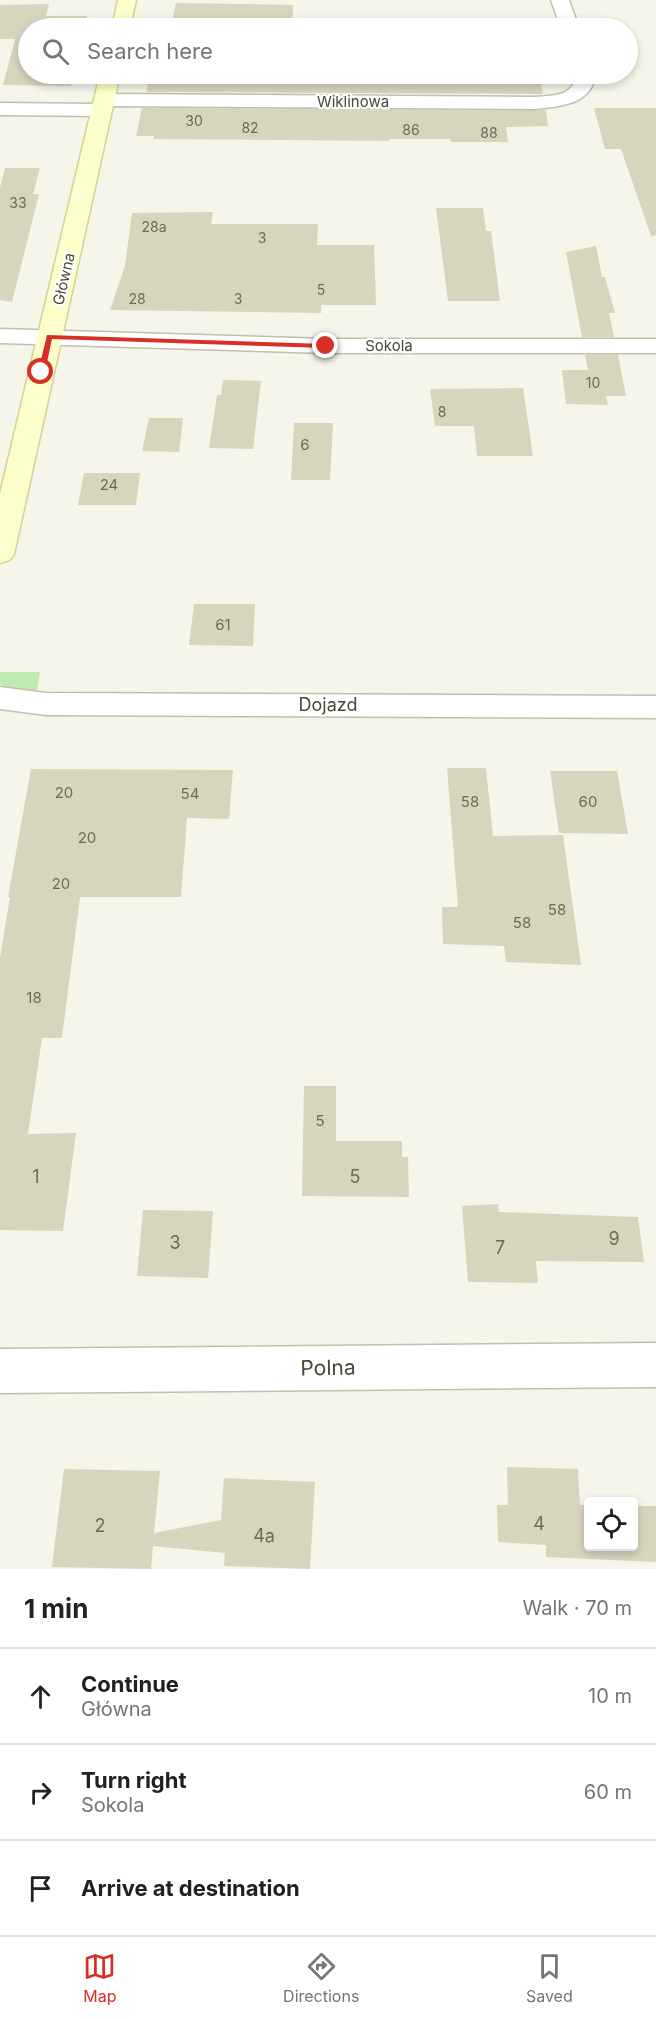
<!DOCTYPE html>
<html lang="en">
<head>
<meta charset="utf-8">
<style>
	body { margin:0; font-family:Inter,sans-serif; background:#f6f6f6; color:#202124 }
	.controls { position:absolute; right:18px; bottom:18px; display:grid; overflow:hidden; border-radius:6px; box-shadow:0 3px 9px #0003 }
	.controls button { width:54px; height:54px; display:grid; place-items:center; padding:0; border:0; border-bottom:2px solid #e0e0e0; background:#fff; color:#202124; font:30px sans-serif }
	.stop { position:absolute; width:18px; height:18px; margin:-14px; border:4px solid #d93025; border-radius:50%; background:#fff }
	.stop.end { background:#d93025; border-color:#fff; box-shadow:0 2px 6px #0008 }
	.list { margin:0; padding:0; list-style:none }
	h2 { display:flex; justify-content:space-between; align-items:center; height:78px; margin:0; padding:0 24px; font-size:26px }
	h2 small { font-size:20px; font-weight:400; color:#757577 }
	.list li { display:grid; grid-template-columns:39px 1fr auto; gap:18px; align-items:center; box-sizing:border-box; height:96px; padding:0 24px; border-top:2px solid #e0e0e0 }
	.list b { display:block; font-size:22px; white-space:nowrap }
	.list p { margin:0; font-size:20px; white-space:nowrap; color:#757577 }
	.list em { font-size:20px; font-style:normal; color:#757577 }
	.icon { flex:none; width:33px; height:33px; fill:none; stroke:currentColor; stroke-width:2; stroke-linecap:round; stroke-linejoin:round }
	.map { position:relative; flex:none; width:656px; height:1569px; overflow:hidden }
	.search { position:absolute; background:#fff; box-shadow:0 3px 9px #0003; left:18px; right:18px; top:18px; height:66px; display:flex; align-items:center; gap:15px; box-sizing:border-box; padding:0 21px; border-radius:33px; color:#757577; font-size:22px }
	.sheet { height:366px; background:#fff }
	nav { display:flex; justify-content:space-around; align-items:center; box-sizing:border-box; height:84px; border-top:2px solid #e0e0e0; background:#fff; font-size:16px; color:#757577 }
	nav a { display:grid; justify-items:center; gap:3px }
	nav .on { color:#d93025 }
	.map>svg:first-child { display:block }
	.green { fill:#bfebb0 }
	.building { fill:#d7d5be }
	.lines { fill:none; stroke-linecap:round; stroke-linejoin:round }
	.street-casing { stroke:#c1c0ab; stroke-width:3 }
	.secondary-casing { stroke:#d1d495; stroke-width:3 }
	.street { fill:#fff; fill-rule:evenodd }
	.secondary { fill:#fcffc9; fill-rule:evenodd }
	.route { fill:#d93025 }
	.labels { text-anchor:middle; stroke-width:4.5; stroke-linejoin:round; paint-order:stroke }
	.far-number-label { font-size:14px; fill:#6c6b59 }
	.far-street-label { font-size:15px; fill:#494837; stroke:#fff }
	.number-label { font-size:15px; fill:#6c6b59 }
	.street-label { font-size:18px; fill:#494837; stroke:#fff }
	.near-number-label { font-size:18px; fill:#6c6b59 }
	.near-street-label { font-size:21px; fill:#494837; stroke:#fff }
</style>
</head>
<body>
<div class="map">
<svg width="656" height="1569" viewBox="0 0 656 1569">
	<rect width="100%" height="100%" fill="#f5f5e9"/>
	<path class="green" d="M 0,672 L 40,672 L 37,691 L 6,688 L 0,684 Z"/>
	<path class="building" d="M 176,3 L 293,5 L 292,28 L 171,28 Z
		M 49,4 L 46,16 L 87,16 L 85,28 L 28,28 L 28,74 L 74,74 L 71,86 L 3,85 L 15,39 L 0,39 L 0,5 Z
		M 150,74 L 385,74 L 385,78 L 463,78 L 462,74 L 540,74 L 543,94 L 146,92 Z
		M 142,108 L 546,110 L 548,126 L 506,127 L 508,142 L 451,142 L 450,139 L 389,139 L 389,141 L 154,139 L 154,136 L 136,136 Z
		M 594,108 L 656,108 L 656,235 L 651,236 L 621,149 L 605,149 Z
		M 5,168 L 40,168 L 33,194 L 39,194 L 12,302 L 0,300 L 0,188 Z
		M 436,208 L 483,208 L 486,231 L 491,231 L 500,301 L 448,301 Z
		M 213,212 L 211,224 L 318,224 L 317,245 L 374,245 L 376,305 L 321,305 L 321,313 L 110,310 L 125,266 L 132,213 Z
		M 596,246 L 602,277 L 605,277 L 615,313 L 609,313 L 614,337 L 582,337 L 566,252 Z
		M 585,355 L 618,355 L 626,396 L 606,396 L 608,405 L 566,404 L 562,370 L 588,370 Z
		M 223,380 L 261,381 L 253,449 L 209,448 L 217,395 L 221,395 Z
		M 523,388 L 533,456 L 477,456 L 474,426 L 435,426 L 430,389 Z
		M 149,418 L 183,418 L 179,452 L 142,451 Z
		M 294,423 L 333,423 L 330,480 L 291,480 Z
		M 84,473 L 140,473 L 136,505 L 78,505 Z
		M 194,604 L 255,604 L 253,646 L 189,645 Z
		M 447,768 L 486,768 L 493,836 L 563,835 L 581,965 L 506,962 L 504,946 L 443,944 L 442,907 L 458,907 Z
		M 31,769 L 233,770 L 229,819 L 187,818 L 181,897 L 80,897 L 62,1038 L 42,1038 L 28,1134 L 76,1133 L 63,1231 L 0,1230 L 0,958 L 10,897 L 8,897 Z
		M 550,771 L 617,771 L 628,834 L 559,833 Z
		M 304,1086 L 336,1086 L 336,1141 L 402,1141 L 402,1157 L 408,1157 L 409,1197 L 302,1196 Z
		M 498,1204 L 499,1212 L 638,1217 L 644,1262 L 536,1261 L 538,1283 L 468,1282 L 462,1206 Z
		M 143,1210 L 213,1211 L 208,1278 L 137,1276 Z
		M 507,1467 L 578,1469 L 580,1505 L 588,1505 L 588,1546 L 633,1546 L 633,1506 L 656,1506 L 656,1562 L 546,1557 L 546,1545 L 498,1542 L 497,1505 L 508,1505 Z
		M 64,1469 L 160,1471 L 154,1533 L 221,1520 L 224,1478 L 315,1482 L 310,1569 L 224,1566 L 225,1553 L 153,1546 L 151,1569 L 52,1567 Z"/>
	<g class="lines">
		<defs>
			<path id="street" d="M 551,0 L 569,0 L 579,28 L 561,28 Z
				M 577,74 L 596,74 C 591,105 561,106 535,109 L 109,106 L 112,110 L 109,114 L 102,116 L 0,115 L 0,103 L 97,104 L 94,100 L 97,96 L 104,94 L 535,97 C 556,95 572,97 577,74 Z
				M 0,329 L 326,339 L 656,339 L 656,353 L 326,353 L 0,343 Z
				M 0,687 L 46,693 L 656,696 L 656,718 L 46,715 L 0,709 Z
				M 656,1343 L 656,1387 L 0,1393 L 0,1349 Z"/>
			<path id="secondary" d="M 118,0 L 136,0 L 130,28 L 112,28 Z
				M 100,74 L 120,74 L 14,554 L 10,560 L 0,563 L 0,494 Z"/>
		</defs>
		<use href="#street" class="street-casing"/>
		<use href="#secondary" class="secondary-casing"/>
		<use href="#street" class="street"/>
		<use href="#secondary" class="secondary"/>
	</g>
	<path class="route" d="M 47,335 L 326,344 L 330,346 L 326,348 L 52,339 L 45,372 L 41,374 L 38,372 Z"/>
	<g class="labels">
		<g class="far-number-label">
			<text x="194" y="126">30</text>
			<text x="250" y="133">82</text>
			<text x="411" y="135">86</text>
			<text x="489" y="138">88</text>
			<text x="18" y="208">33</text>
			<text x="154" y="232">28a</text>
			<text x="262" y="243">3</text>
			<text x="321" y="295">5</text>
			<text x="137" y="304">28</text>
			<text x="238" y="304">3</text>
			<text x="593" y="388">10</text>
			<text x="442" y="417">8</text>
		</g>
		<g class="far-street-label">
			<text x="353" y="107">Wiklinowa</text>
			<text transform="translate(64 279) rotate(-77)" y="5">Główna</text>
			<text x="389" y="351">Sokola</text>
		</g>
		<g class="number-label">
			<text x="305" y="450">6</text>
			<text x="109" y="490">24</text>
			<text x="223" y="630">61</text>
			<text x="64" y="798">20</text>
			<text x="190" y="799">54</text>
			<text x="470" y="807">58</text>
			<text x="588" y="807">60</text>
			<text x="87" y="843">20</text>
			<text x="61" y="889">20</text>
			<text x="557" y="915">58</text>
			<text x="522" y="928">58</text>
			<text x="34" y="1003">18</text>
			<text x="320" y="1126">5</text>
		</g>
		<g class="street-label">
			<text x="328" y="711">Dojazd</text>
		</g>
		<g class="near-number-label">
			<text x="36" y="1183">1</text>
			<text x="355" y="1183">5</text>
			<text x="614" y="1245">9</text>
			<text x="175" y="1249">3</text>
			<text x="500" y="1254">7</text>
			<text x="539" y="1530">4</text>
			<text x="100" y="1532">2</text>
			<text x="264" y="1542">4a</text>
		</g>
		<g class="near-street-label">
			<text transform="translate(328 1368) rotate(-1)" y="7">Polna</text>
		</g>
	</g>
</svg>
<div class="controls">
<button><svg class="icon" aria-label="locate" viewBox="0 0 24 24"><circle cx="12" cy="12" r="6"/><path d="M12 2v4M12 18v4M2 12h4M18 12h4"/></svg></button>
</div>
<div class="stop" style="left:41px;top:372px"></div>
<div class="stop end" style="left:326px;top:346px"></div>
<div class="search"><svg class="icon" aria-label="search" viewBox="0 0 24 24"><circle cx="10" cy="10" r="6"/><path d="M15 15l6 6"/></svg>Search here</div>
</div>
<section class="sheet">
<h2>1 min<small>Walk · 70 m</small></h2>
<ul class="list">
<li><svg class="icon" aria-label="ahead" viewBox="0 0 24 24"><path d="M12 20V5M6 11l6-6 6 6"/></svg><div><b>Continue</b><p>Główna</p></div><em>10 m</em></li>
<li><svg class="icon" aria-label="right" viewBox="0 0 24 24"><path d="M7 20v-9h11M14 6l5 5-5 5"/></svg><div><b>Turn right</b><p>Sokola</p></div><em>60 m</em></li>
<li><svg class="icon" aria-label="arrive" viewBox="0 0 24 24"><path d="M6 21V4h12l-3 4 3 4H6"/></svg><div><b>Arrive at destination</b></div></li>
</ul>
</section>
<nav>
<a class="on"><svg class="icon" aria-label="map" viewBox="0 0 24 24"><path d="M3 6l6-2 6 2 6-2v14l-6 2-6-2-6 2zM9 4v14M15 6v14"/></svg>Map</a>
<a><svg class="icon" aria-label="directions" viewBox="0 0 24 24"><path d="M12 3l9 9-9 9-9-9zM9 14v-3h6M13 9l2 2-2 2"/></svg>Directions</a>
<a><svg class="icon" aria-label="saved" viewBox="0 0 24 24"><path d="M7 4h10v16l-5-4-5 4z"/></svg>Saved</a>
</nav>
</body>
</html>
